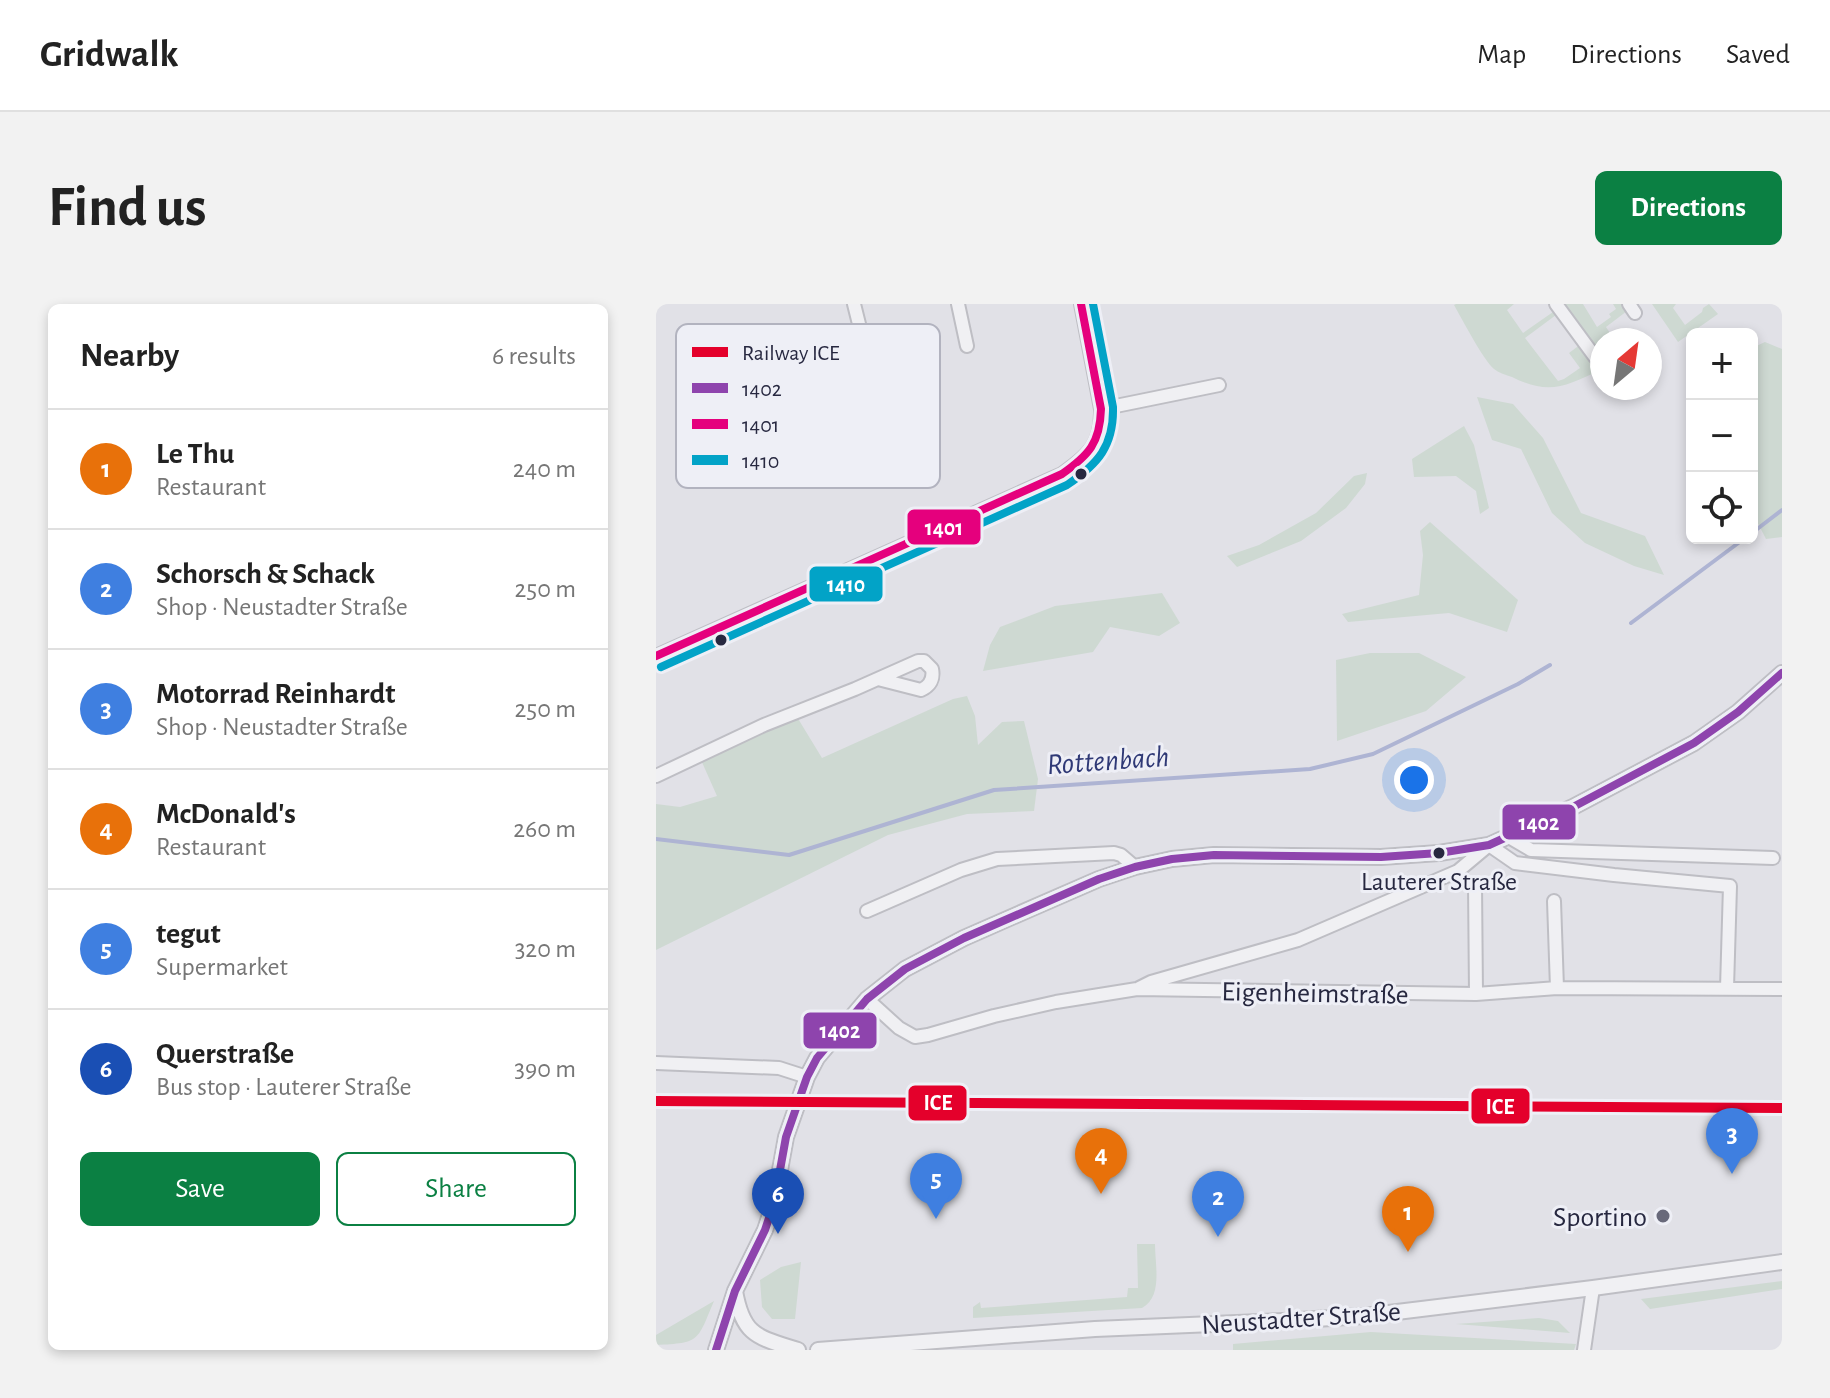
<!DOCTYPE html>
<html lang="en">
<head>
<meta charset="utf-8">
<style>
	body { margin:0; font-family:"Alegreya Sans",sans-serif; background:#f2f2f2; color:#222 }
	.controls { position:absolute; right:24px; top:24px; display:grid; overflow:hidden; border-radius:12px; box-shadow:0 4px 12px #0003 }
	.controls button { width:72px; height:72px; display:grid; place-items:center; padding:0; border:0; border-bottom:2px solid #e0e0e0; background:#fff; color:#222; font:40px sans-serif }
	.compass { position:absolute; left:934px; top:24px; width:72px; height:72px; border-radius:50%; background:#fff; box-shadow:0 4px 12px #0003; rotate:29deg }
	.you { position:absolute; left:758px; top:476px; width:28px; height:28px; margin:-20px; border:6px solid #fff; border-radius:50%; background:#1a73e8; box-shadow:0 0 0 12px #1a73e833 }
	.badge { display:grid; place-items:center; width:52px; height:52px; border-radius:50%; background:#0b8043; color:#fff; font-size:26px; font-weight:700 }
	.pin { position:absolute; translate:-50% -66px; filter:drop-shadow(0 2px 4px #0008) }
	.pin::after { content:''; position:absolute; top:42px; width:28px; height:24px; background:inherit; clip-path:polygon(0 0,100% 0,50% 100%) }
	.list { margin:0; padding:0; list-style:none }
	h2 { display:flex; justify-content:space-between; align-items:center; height:104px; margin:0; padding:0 32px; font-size:34px }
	h2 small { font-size:26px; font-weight:400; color:#767676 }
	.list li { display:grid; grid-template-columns:52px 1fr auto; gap:24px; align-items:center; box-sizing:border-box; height:120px; padding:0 32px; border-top:2px solid #e0e0e0 }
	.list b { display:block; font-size:30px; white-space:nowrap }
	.list p { margin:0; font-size:26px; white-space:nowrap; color:#767676 }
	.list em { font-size:26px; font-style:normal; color:#767676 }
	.actions { display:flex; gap:16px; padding:24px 32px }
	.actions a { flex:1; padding:18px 0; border:2px solid #0b8043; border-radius:12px; text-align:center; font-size:28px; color:#0b8043 }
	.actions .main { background:#0b8043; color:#fff }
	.icon { flex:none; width:44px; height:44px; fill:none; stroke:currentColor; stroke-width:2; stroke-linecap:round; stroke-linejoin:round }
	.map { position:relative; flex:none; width:1126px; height:1046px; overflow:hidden; border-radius:12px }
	header { display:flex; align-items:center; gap:48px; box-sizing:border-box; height:112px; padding:0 40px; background:#fff; border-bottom:2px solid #e0e0e0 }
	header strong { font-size:38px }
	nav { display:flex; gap:44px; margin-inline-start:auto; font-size:28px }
	.intro { display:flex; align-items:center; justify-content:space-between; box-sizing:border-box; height:192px; padding:0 48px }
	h1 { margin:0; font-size:56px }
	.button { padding:20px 36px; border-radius:12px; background:#0b8043; color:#fff; font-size:28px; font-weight:700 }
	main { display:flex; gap:48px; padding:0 48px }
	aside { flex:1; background:#fff; border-radius:12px; box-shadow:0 4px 12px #0003 }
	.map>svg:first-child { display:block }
	.green { fill:#ced9d2 }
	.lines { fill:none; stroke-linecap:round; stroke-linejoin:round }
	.stream { stroke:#aeb4d3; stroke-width:4 }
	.minor-casing { stroke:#bebec4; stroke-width:16 }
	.tertiary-casing { stroke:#bebec4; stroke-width:18 }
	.minor { stroke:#f0f0f3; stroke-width:12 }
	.tertiary { stroke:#f0f0f3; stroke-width:14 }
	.bus-1-casing { stroke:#eeeff6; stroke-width:14 }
	.bus-2-casing { stroke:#eeeff6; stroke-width:14 }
	.bus-3-casing { stroke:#eeeff6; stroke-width:14 }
	.bus-1 { stroke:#8e44ad; stroke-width:8 }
	.bus-2 { stroke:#e5007d; stroke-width:8 }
	.bus-3 { stroke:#02a3c7; stroke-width:8 }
	.rail-1-casing { stroke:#eeeff6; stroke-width:16 }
	.rail-1 { stroke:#e4002b; stroke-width:10 }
	.bus-dot { fill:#272840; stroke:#eeeff6; stroke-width:3 }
	.poi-dot { fill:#68697a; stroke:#eeeff6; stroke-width:3 }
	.labels { text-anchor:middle; stroke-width:6; stroke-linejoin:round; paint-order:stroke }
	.bus-label { font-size:26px; fill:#272840; stroke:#eeeff6 }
	.street-label { font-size:28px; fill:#272840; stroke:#eeeff6 }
	.poi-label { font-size:28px; fill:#272840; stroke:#eeeff6; text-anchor:end }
	.water-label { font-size:30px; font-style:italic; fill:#2f3976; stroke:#eeeff6 }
	.key { fill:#eeeff6; stroke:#b2b3bf; stroke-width:2 }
	.key-label { font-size:22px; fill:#272840 }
	.line-badge { stroke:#eeeff6; stroke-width:3 }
	.badge-label { font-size:22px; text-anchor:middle; font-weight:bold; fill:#fff }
</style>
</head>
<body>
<header>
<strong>Gridwalk</strong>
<nav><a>Map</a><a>Directions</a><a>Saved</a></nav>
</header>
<div class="intro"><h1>Find us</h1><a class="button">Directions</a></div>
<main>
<aside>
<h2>Nearby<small>6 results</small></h2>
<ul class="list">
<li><span class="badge" style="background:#e8710a">1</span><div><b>Le Thu</b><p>Restaurant</p></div><em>240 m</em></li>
<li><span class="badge" style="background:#3f7fe0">2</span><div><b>Schorsch &amp; Schack</b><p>Shop · Neustadter Straße</p></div><em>250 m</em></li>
<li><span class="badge" style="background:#3f7fe0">3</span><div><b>Motorrad Reinhardt</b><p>Shop · Neustadter Straße</p></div><em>250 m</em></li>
<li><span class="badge" style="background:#e8710a">4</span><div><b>McDonald's</b><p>Restaurant</p></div><em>260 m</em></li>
<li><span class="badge" style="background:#3f7fe0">5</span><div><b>tegut</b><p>Supermarket</p></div><em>320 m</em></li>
<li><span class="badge" style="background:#1a4fb4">6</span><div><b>Querstraße</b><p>Bus stop · Lauterer Straße</p></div><em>390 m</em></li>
</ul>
<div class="actions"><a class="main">Save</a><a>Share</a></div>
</aside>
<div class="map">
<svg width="1126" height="1046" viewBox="0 0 1126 1046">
	<rect width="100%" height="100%" fill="#e1e1e7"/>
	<path class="green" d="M 800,0 L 858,0 L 851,6 L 867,29 L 897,8 L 900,11 L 869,34 L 902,77 L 908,75 L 924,64 L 913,49 L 925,40 L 945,66 C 909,82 894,92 856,73 C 850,71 843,69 838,65 C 828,57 806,15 798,1 Z
		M 905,0 L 927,0 L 941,23 L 955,13 L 953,10 L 960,5 L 957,0 L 967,0 L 971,7 L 950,23 L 954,29 L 952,31 L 955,36 L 946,36 L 946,56 Z
		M 996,0 L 1020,0 L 1017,4 L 1029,21 L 1046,8 L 1047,4 L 1053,0 L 1062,10 L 1022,38 Z
		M 1109,38 L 1126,45 L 1126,233 L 1110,235 L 1096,208 L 1096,44 Z
		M 821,93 L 857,100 L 887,134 L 925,209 L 989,232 L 1008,271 L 978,262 L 929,239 L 896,209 L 865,145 L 836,136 Z
		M 808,122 L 818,141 L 833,204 L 824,210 L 820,187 L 800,172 L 758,173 L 756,155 Z
		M 711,169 L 709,180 L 690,204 L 645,237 L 581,263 L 571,252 L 603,241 L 660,209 L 698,172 Z
		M 774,218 L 862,296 L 851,328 L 793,309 L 692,318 L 686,310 L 763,291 L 767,251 L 764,227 Z
		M 506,289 L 524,319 L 503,332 L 454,323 L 437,348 L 327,367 L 334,341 L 344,323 L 399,302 Z
		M 714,349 L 763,349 L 810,373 L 770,407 L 681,437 L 680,356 Z
		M 311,392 L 319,412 L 322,441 L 346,418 L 368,417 L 382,475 L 378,507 L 311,510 L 232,531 L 0,646 L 0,500 L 24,503 L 61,492 L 45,456 L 141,413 L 166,454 L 297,395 Z
		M 481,940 L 499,940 C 499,961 507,993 486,1004 L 317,1014 L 317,1003 L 324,998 L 325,1004 L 471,993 L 472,984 L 482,984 Z
		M 145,958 L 139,1015 L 116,1015 L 106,1003 L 104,976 L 125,963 Z
		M 1126,977 L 1126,985 L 994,1005 L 985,995 Z
		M 58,997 C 41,1037 45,1039 0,1041 L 0,1031 Z
		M 883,1014 L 902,1017 L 914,1029 L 800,1020 Z
		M 715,1028 L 920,1040 L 918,1046 L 577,1046 L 577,1040 Z"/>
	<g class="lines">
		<path class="stream" d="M 1096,229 L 1126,206
			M 975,319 L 1089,234
			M 0,535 L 133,551 L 338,486 L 654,465 L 717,450 L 862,380 L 894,361"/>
		<defs>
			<path id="minor" d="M 198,0 L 205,28
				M 302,0 L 311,42
				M 900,0 L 939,53
				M 973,0 L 979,9
				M 445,105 L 563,81
				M 0,352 L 406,170 C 433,151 446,140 445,105 L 425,0
				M 0,472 L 108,421 L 199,385 L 262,357 L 268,357 L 276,365 C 278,375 274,382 265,386 L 222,375
				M 853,533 L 875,546 L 1117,554
				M 819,580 L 820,690
				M 898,597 L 901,684
				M 211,607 L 305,566 L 341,555 L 458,549 L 465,551 L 479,563
				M 483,684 L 495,678 L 642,636 L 802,567 L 833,541 L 859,559 L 958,571 L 1074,582 L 1071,684
				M 211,695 L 243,724 L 259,733 L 272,731 L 338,712 L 400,698 L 481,685 L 820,690 L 901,684 L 1126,685
				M 0,759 L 123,764 L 151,773
				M 928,1046 L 937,984"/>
			<path id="tertiary" d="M 79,987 C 87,1032 101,1033 142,1046
				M 60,1046 L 79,987 L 109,926 L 118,899 L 130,833 L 151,773 L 161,754 L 211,695 L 249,665 L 308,634 L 374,605 L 443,575 L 479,563 L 516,555 L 558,551 L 725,553 L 783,549 L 833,541 L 917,503 L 1038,439 L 1082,408 L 1126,369
				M 162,1046 L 439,1025 L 627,1017 L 708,1012 L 937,984 L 1126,958"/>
		</defs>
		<use href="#minor" class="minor-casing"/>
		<use href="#tertiary" class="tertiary-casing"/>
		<use href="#minor" class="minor"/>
		<use href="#tertiary" class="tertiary"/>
		<defs>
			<path id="bus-1" d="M 60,1046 L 79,987 L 109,926 L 118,899 L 130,833 L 151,773 L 161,754 L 211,695 L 249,665 L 308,634 L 443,575 L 479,563 L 516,555 L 558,551 L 725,553 L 783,549 L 833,541 L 917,503 L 1038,439 L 1082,408 L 1126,369"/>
			<path id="bus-2" d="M 0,352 L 406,170 C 433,151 444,139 445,105 L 425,0"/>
			<path id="bus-3" d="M 5,363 L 411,181 C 442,160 458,142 457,103 L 437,0"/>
		</defs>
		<use href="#bus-1" class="bus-1-casing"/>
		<use href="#bus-2" class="bus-2-casing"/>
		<use href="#bus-3" class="bus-3-casing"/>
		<use href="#bus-1" class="bus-1"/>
		<use href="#bus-2" class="bus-2"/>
		<use href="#bus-3" class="bus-3"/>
		<defs>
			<path id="rail-1" d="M 0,797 L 1126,804"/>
		</defs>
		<use href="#rail-1" class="rail-1-casing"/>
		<use href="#rail-1" class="rail-1"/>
	</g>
	<g class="bus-dot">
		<circle cx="425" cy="170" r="7"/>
		<circle cx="65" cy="336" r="7"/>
		<circle cx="783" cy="549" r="7"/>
	</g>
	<circle class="poi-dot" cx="1007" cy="912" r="8"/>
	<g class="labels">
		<g class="bus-label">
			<text x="783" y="586">Lauterer Straße</text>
		</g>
		<g class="street-label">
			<text transform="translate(659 688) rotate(1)" y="10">Eigenheimstraße</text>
			<text transform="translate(645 1013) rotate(-4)" y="10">Neustadter Straße</text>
		</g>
		<g class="poi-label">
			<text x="991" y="922">Sportino</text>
		</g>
		<g class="water-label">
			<text transform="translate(452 456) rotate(-4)" y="10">Rottenbach</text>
		</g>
	</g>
	<rect x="20" y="20" width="264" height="164" rx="12" class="key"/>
	<rect x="36" y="43" width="36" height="10" fill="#e4002b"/>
	<rect x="36" y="79" width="36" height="10" fill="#8e44ad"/>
	<rect x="36" y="115" width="36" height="10" fill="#e5007d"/>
	<rect x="36" y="151" width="36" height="10" fill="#02a3c7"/>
	<g class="key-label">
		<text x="86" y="56">Railway ICE</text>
		<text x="86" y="92">1402</text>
		<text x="86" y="128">1401</text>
		<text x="86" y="164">1410</text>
	</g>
	<g class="line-badge">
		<rect x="250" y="204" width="76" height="38" rx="8" fill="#e5007d"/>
		<rect x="152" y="261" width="76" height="38" rx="8" fill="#02a3c7"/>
		<rect x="845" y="499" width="76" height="38" rx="8" fill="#8e44ad"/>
		<rect x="146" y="707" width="76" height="39" rx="8" fill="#8e44ad"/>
		<rect x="251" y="780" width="61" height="38" rx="8" fill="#e4002b"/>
		<rect x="814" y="783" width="61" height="38" rx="8" fill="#e4002b"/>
	</g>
	<g class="badge-label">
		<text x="288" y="231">1401</text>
		<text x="190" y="288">1410</text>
		<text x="883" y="526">1402</text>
		<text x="184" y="734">1402</text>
		<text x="282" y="806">ICE</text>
		<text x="844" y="810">ICE</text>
	</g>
</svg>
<div class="controls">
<button>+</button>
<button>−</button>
<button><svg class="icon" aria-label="locate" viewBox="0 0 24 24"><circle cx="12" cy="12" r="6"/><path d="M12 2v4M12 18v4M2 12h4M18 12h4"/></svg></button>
</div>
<svg class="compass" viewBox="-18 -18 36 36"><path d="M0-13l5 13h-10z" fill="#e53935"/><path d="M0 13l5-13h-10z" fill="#767676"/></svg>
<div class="you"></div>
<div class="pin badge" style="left:752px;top:948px;background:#e8710a">1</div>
<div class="pin badge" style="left:562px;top:933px;background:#3f7fe0">2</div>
<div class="pin badge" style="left:1076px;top:870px;background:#3f7fe0">3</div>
<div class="pin badge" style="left:445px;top:890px;background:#e8710a">4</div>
<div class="pin badge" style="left:280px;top:915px;background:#3f7fe0">5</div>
<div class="pin badge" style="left:122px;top:930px;background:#1a4fb4">6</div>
</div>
</main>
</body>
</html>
